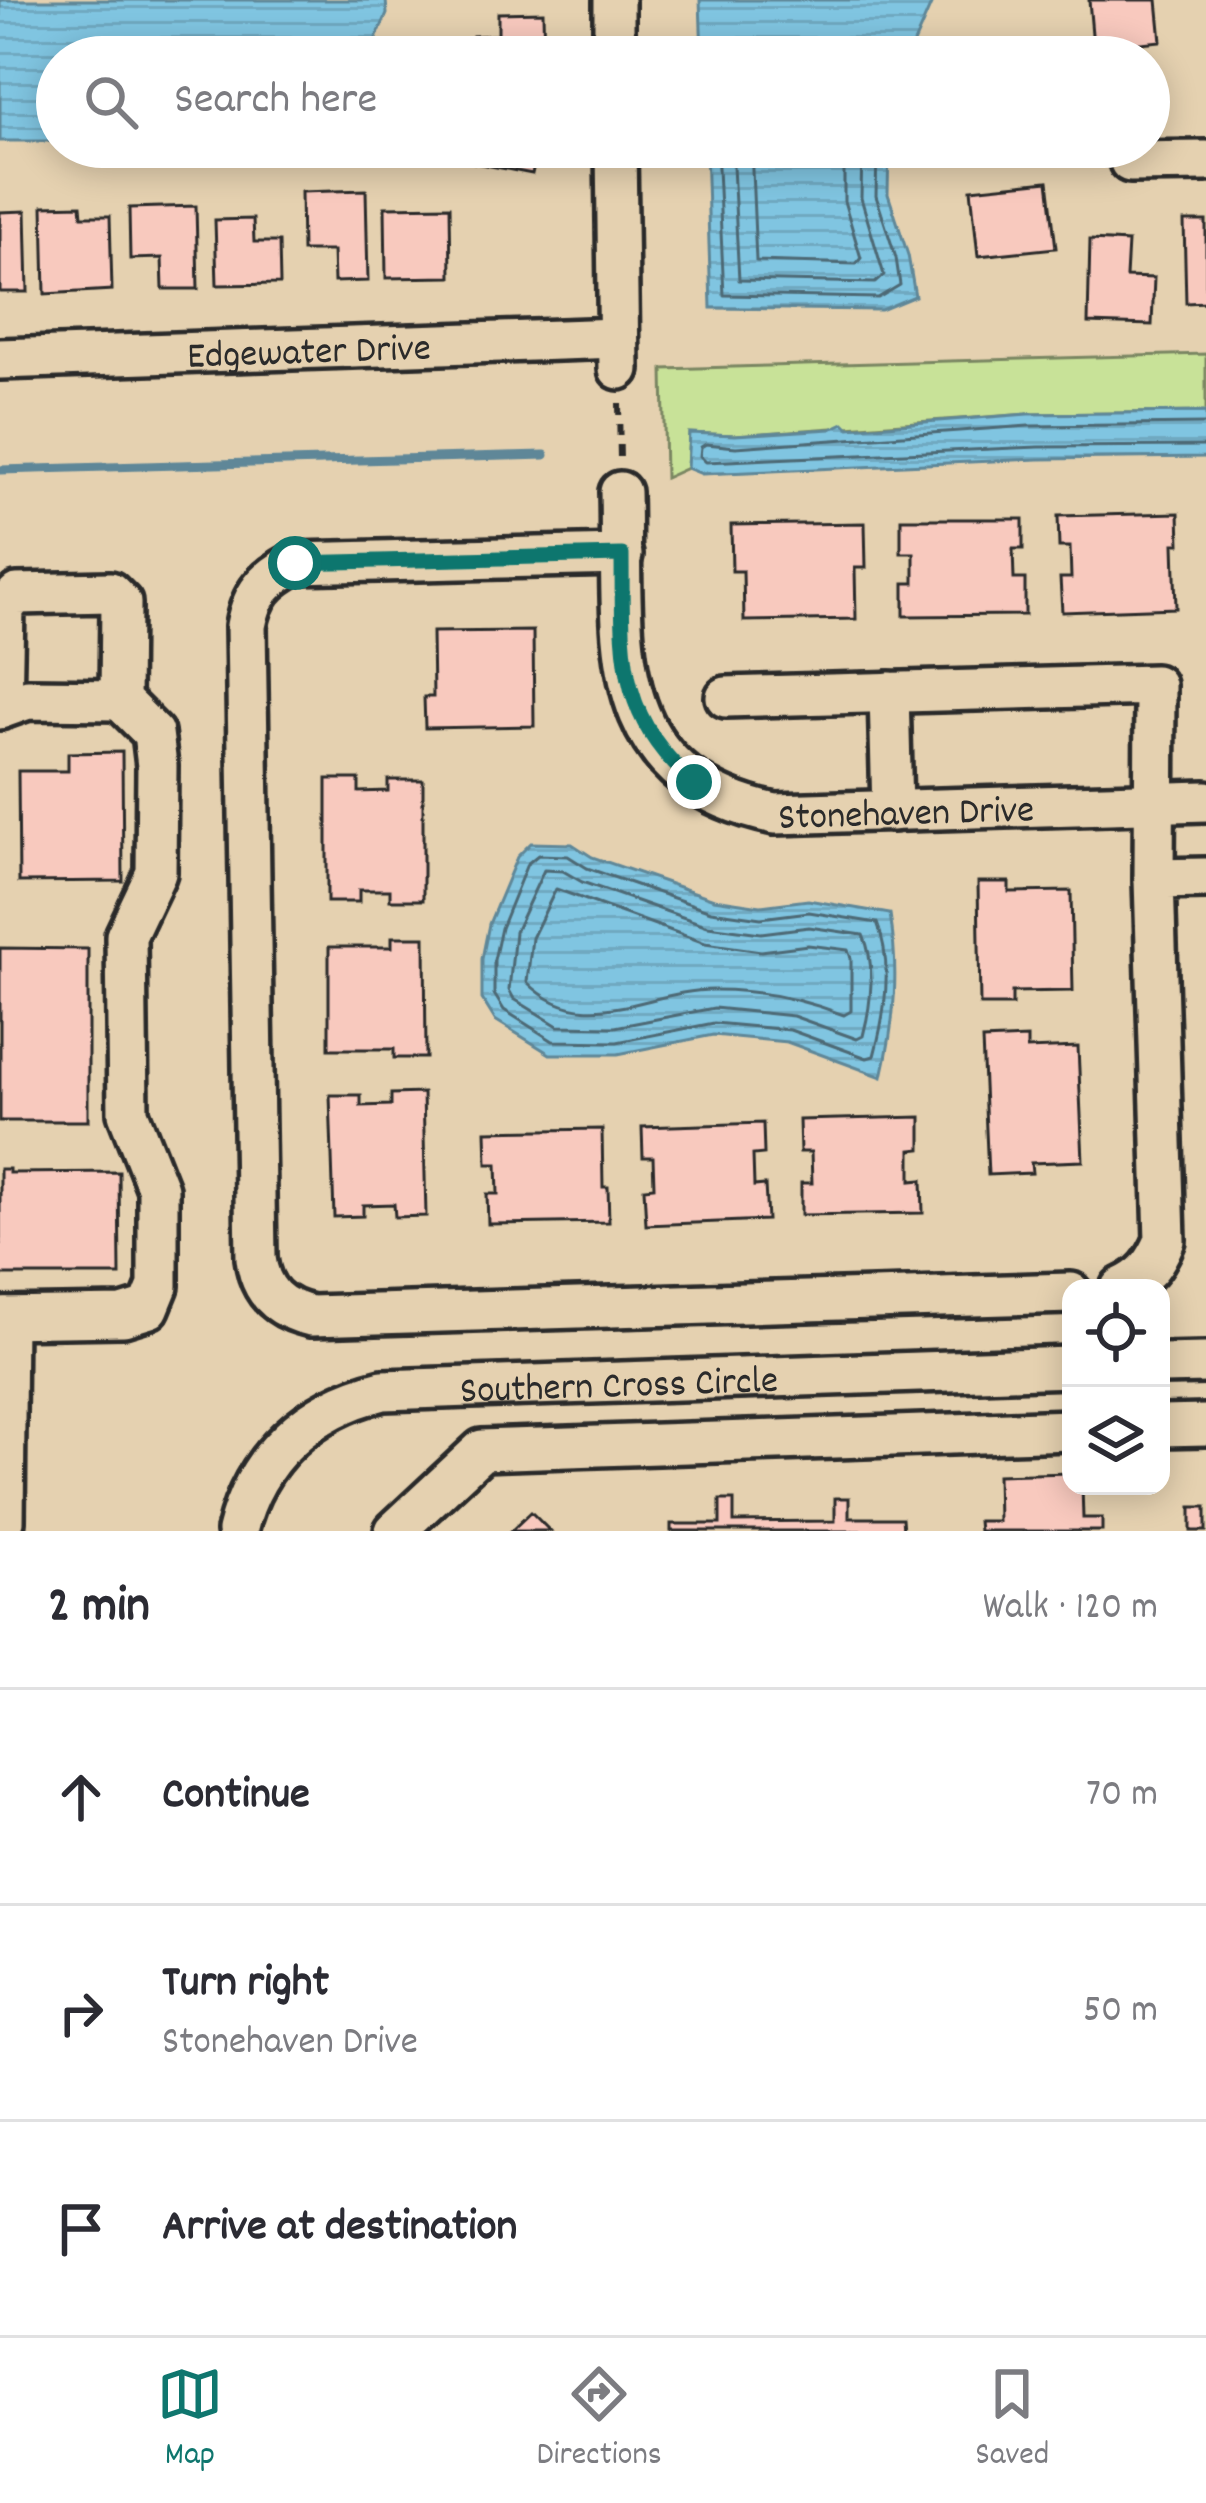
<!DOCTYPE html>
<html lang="en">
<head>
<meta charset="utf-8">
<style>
	body { margin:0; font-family:Dekko,sans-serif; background:#f2f2f3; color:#2b2b33 }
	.controls { position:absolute; right:36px; bottom:36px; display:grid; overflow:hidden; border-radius:24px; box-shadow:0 6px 30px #0003 }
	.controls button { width:108px; height:108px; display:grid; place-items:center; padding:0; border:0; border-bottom:3px solid #e1e1e2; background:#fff; color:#2b2b33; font:60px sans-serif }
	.stop { position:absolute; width:36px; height:36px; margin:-27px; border:9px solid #0f766e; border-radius:50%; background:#fff }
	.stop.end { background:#0f766e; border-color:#fff; box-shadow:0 3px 12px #0008 }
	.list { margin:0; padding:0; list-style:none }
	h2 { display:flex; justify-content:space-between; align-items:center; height:156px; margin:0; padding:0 48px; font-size:51px }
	h2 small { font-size:39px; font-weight:400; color:#7c7c81 }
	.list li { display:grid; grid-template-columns:78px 1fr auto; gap:36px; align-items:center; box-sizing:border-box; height:216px; padding:0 48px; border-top:3px solid #e1e1e2 }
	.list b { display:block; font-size:45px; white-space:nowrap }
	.list p { margin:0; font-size:39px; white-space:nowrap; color:#7c7c81 }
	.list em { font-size:39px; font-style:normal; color:#7c7c81 }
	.icon { flex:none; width:66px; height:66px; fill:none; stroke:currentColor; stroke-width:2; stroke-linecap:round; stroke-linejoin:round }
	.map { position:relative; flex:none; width:1206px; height:1531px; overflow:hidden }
	.search { position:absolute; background:#fff; box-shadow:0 6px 30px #0003; left:36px; right:36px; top:36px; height:132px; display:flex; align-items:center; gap:30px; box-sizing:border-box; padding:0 42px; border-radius:66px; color:#7c7c81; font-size:45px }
	.sheet { height:804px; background:#fff }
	nav { display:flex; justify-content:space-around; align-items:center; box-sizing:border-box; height:168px; border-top:3px solid #e1e1e2; background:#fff; font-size:33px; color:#7c7c81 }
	nav a { display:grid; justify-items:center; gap:6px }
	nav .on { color:#0f766e }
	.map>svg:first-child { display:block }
	.grass { fill:#c8e298; stroke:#7a8662; stroke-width:3 }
	.water { fill:url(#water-rules); stroke:#5e8798; stroke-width:3 }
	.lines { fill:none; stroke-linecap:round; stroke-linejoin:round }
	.shore { stroke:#4d6974; stroke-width:3 }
	.stream { stroke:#5e8798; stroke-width:9 }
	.building { fill:#f8c9be; stroke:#2b2b2b; stroke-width:3 }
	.minor-casing { stroke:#2b2b2b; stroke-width:48 }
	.path { stroke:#2b2b2b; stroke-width:6; stroke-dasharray:12 9; stroke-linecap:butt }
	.minor { stroke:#e5d1b0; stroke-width:39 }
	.route { stroke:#0f766e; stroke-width:15 }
	.labels { text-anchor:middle; stroke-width:9; stroke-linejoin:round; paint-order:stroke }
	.street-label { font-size:39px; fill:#2b2b2b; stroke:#e5d1b0 }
</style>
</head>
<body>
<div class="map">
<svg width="1206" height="1531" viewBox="0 0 1206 1531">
	<defs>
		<pattern id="water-rules" width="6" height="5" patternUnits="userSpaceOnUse" patternTransform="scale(3)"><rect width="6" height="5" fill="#80c5e1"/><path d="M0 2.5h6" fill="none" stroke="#6fa9c1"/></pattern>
	</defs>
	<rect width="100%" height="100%" fill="#e5d1b0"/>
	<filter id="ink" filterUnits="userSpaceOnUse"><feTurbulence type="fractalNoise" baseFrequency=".00833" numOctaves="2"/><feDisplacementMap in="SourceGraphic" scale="24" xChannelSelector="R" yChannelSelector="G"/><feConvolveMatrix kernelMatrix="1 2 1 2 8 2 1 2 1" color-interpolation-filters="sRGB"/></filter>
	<g filter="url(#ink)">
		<path class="grass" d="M 1206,354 L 1206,412 L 1028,414 L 734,435 L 689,433 L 687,468 L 665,478 L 663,369 Z"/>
		<path class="water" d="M 0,0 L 386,0 L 387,14 L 368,57 L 57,57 L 57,141 L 0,141 Z
			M 700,0 L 933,0 L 908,57 L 702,57 Z
			M 706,147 L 889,147 L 888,194 L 908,255 L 915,296 L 881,310 L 711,308 Z
			M 1206,412 L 1206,457 L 1039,459 L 702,474 L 687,468 L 689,433 L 735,435 L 831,429 L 844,423 L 849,428 L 1028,414 Z
			M 531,843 L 572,844 L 592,857 L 714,899 L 761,906 L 808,900 L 890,914 C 899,971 895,1020 882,1077 L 787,1042 L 713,1035 L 618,1054 L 550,1054 L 495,1020 L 482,999 L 482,959 L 489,924 L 517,857 Z"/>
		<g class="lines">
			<path class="shore" d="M 717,147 L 724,295 L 878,298 L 900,285 L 896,258 L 876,196 L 877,147
				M 732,147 L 739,280 L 875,283 L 884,275 L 861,198 L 862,147
				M 751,147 L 756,261 L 856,264 L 861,258 L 844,201 L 844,147
				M 1206,424 L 1029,426 L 736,447 L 706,444 L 701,447 L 700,456 L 706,462 L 1039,447 L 1206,446
				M 538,855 L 568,856 L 587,868 L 711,911 L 761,918 L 809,912 L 877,923 C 893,962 885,1015 874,1056 L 867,1058 L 790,1030 L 714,1023 L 617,1042 L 553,1041 L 504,1010 L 494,994 L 494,960 L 501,928 L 527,864 Z
				M 544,870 L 563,871 L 582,882 L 708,926 L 761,933 L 809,927 L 863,935 C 876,963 871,1006 863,1036 L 857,1039 L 793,1016 L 714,1008 L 615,1027 L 558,1026 L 514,999 L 509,990 L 515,932 Z
				M 556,889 L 705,943 L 761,951 L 808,945 L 848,950 L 851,958 L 851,1011 L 844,1015 C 802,999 760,990 715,990 C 648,989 585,1040 527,982 L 532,938 Z"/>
			<path class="stream" d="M 0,470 L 545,455"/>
		</g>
		<path class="building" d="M 1089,0 L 1157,0 L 1161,41 L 1130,44 L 1131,57 L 1094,57 Z
			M 543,12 L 544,57 L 474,57 L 473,36 L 498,35 L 498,13 Z
			M 463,147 L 538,147 L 532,174 L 460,160 Z
			M 1048,181 L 1056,248 L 978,256 L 971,189 Z
			M 366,190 L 368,281 L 334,282 L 333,251 L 302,251 L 301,192 Z
			M 81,205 L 82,216 L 110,216 L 112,290 L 45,294 L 43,206 Z
			M 196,206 L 198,289 L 163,289 L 162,258 L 130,259 L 129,208 Z
			M 450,206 L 451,277 L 386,278 L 385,207 Z
			M 26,211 L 28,292 L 0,292 L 0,212 Z
			M 253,219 L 254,242 L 279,242 L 280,284 L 217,285 L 215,220 Z
			M 1184,221 L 1206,221 L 1206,302 L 1186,303 Z
			M 1090,240 L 1128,242 L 1126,277 L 1154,278 L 1152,325 L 1088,323 Z
			M 1179,513 L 1180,544 L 1174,544 L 1176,608 L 1062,612 L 1060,578 L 1071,578 L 1070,547 L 1059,547 L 1058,516 Z
			M 901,519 L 1023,519 L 1023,549 L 1013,549 L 1014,579 L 1025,579 L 1025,615 L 904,616 L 904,583 L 914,583 L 914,553 L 901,553 Z
			M 865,523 L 866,568 L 855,568 L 856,619 L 744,621 L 743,571 L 732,571 L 731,525 Z
			M 533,631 L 534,726 L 425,728 L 424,697 L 433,697 L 432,632 Z
			M 122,752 L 123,881 L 19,882 L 18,771 L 68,771 L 68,753 Z
			M 327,779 L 359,779 L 359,792 L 388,791 L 388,780 L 423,780 L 423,900 L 390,900 L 390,890 L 359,890 L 359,902 L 327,902 Z
			M 978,882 L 1009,882 L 1009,892 L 1071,891 L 1073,991 L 1012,992 L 1012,1005 L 980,1005 Z
			M 392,937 L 425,937 L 426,1058 L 394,1058 L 394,1049 L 329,1049 L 329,947 L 392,947 Z
			M 0,948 L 88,949 L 88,1121 L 0,1121 Z
			M 1027,1038 L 1027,1049 L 1078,1047 L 1083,1161 L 1031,1163 L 1032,1173 L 988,1175 L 982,1040 Z
			M 423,1093 L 426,1216 L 395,1217 L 394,1204 L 363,1205 L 363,1216 L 334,1217 L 330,1095 L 361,1095 L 361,1106 L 391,1105 L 391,1094 Z
			M 921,1117 L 921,1149 L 911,1150 L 911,1181 L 922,1180 L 923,1213 L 801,1215 L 801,1183 L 812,1183 L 811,1152 L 800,1152 L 799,1120 Z
			M 763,1123 L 764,1154 L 753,1155 L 754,1186 L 765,1185 L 767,1220 L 646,1225 L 644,1188 L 654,1187 L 653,1157 L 643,1157 L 642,1127 Z
			M 602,1129 L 603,1187 L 608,1187 L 609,1222 L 488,1224 L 487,1194 L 498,1194 L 497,1164 L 487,1164 L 486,1131 Z
			M 0,1169 L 9,1169 L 9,1173 L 119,1172 L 120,1275 L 0,1275 Z
			M 1071,1473 L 1071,1486 L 1082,1486 L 1083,1518 L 1102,1518 L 1102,1531 L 979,1531 L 978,1521 L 998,1521 L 997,1475 Z
			M 835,1498 L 849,1498 L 849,1518 L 902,1518 L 903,1531 L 671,1531 L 671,1524 L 720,1524 L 720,1500 L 734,1500 L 734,1522 L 835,1521 Z
			M 1191,1507 L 1206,1507 L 1206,1531 L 1191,1531 Z
			M 531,1512 L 550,1531 L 511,1531 Z"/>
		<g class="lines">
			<defs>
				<g id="minor">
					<path d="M 614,0 L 614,57"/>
					<path d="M 616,147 L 619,369"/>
					<path d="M 1130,162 L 1206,161"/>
					<path id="s1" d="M 0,359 L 618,338"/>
					<path id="s2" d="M 620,492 C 624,634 597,776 775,814 L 1206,801"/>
					<path d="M 622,555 L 295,563 C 265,579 252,593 246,626 L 256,1258 C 260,1292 279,1309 311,1316 L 1071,1293"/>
					<path d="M 889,692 L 892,811"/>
					<path d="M 726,697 L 1155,685 L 1154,879"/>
					<path d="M 0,709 L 28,699 L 120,700"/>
					<path d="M 1121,1288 C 1145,1277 1155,1264 1165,1240 L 1154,879 L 1206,878"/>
					<path d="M 0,1318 L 123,1316 L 149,1308 L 158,1286 L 158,1189 L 128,1113 L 126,936 L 156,873 L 157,766 L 153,733 L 120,700 L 121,603 L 110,592 L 17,594 L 4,607 L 2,708"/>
					<path d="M 1161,1364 L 1206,1363"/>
					<path d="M 1161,1426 L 1206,1425"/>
					<path d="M 4,1521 L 6,1318"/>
					<path id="s3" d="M 237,1531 C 255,1456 310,1408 383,1390 L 1071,1367"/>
					<path d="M 395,1531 L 482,1450 L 1071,1430"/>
				</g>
			</defs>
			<use href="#minor" class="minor-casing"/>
			<path class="path" d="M 619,403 L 620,462"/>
			<use href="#minor" class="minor"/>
		</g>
	</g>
	<g class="lines" filter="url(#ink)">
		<path class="route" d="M 295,563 L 622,555 C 623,647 615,717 694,782"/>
	</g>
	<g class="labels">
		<g class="street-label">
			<text dy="14" stroke="none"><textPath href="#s1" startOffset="309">Edgewater Drive</textPath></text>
			<text dy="14" stroke="none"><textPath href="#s2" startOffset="531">Stonehaven Drive</textPath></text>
			<text dy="14" stroke="none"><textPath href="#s3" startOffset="450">Southern Cross Circle</textPath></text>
		</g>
	</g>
</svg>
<div class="controls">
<button><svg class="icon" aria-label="locate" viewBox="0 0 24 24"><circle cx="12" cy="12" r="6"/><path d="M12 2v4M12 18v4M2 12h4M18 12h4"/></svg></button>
<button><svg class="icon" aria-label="layers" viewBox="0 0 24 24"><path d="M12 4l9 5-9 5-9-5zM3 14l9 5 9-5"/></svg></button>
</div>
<div class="stop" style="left:295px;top:563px"></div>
<div class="stop end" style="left:694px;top:782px"></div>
<div class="search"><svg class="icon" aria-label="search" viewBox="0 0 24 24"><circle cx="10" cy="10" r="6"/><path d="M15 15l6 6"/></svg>Search here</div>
</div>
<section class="sheet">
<h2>2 min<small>Walk · 120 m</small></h2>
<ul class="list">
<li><svg class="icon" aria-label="ahead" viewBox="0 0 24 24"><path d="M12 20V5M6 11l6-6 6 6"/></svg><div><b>Continue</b></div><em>70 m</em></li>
<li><svg class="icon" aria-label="right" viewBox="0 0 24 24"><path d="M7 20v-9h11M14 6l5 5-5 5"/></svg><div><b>Turn right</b><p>Stonehaven Drive</p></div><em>50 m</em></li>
<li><svg class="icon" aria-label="arrive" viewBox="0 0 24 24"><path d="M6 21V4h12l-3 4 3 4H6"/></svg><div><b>Arrive at destination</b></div></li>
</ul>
</section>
<nav>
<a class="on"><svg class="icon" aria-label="map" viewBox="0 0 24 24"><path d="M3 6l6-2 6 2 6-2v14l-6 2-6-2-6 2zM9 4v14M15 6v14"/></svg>Map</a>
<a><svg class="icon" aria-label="directions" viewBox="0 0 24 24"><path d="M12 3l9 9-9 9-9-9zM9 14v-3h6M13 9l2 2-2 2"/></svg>Directions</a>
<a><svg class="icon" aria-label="saved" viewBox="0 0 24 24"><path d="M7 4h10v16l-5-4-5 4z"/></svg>Saved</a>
</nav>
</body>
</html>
